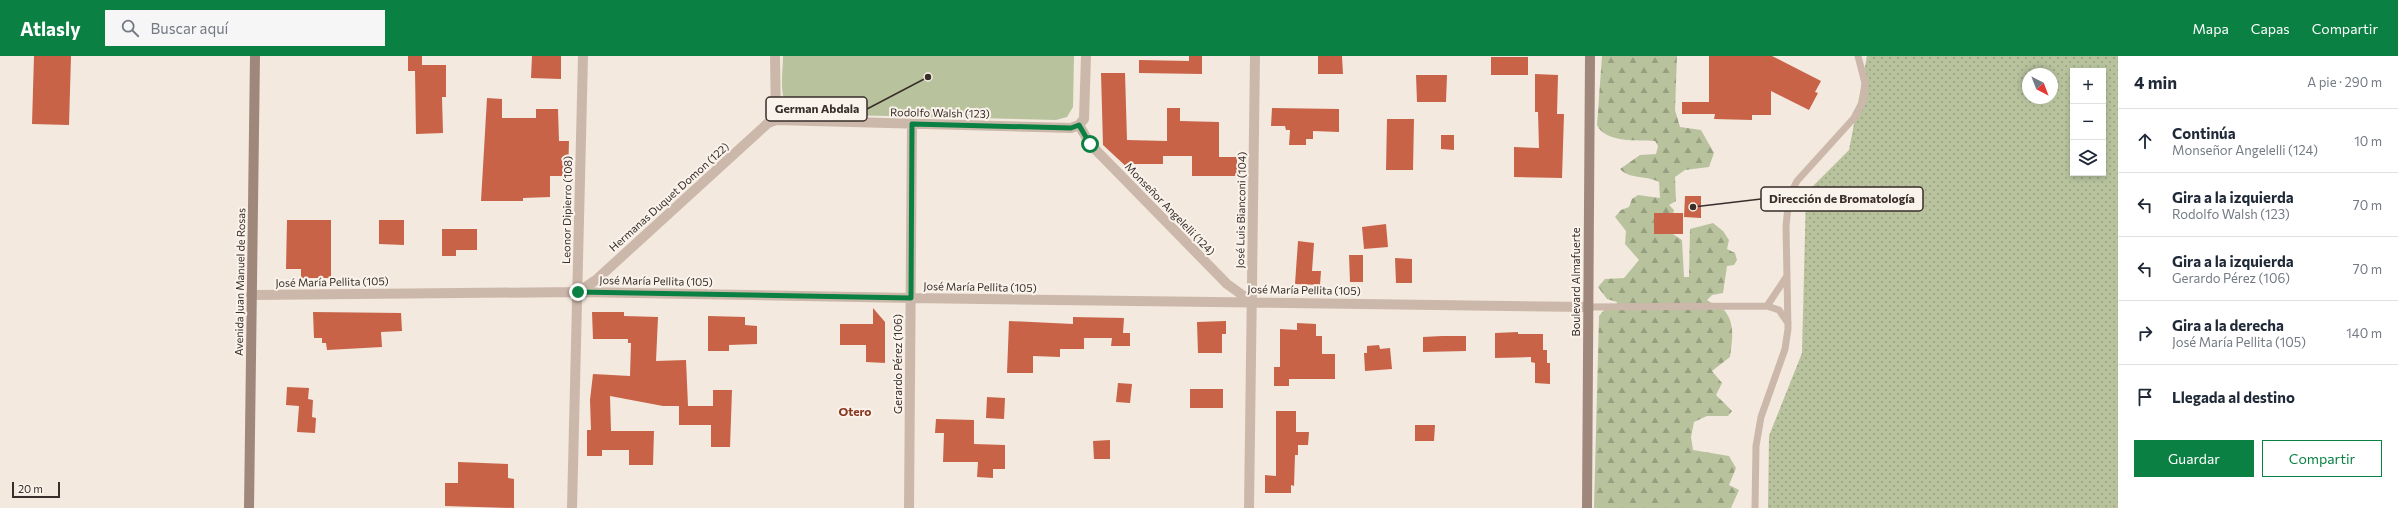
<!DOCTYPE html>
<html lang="es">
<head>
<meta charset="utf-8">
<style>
	body { margin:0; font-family:Commissioner,sans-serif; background:#f6f6f7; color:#1f2937 }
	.controls { position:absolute; right:12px; top:12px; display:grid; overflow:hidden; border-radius:0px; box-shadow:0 2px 6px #0003 }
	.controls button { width:36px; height:36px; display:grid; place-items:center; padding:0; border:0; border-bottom:1px solid #e0e1e3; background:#fff; color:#1f2937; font:20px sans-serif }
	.compass { position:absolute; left:2022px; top:12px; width:36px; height:36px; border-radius:50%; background:#fff; box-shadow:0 2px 6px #0003; rotate:138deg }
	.scale { position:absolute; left:12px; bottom:10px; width:48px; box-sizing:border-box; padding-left:4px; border:2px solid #392e2a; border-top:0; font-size:11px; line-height:14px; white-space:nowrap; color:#392e2a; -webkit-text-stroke:3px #faf3eb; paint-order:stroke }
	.stop { position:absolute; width:12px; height:12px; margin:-9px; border:3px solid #0b8043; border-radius:50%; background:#fff }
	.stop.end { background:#0b8043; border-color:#fff; box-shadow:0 1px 4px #0008 }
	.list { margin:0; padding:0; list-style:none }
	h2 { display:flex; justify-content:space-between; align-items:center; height:52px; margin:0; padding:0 16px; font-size:17px }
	h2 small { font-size:13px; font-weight:400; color:#747a83 }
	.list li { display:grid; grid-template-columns:26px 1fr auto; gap:12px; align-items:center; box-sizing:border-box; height:64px; padding:0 16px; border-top:1px solid #e0e1e3 }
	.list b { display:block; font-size:15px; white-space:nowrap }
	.list p { margin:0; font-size:13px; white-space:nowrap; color:#747a83 }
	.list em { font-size:13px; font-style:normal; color:#747a83 }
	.actions { display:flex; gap:8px; padding:12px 16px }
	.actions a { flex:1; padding:9px 0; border:1px solid #0b8043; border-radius:0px; text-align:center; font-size:14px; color:#0b8043 }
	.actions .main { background:#0b8043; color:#fff }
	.icon { flex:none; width:22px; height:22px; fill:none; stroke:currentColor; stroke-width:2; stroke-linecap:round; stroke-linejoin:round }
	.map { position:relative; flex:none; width:2118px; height:452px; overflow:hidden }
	header { display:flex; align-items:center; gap:24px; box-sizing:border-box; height:56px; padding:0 20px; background:#0b8043; color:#fff }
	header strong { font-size:19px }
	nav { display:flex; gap:22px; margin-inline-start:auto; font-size:14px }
	.search { width:280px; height:36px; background:#f6f6f7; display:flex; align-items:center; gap:10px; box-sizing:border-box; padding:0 14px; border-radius:0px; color:#747a83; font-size:15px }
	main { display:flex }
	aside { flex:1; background:#fff }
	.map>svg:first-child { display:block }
	.grass { fill:url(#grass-dots); fill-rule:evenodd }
	.forest { fill:url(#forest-firs) }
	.park { fill:#b8c39e }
	.building { fill:#c86348 }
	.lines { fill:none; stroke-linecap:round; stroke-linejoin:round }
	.lane { stroke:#ccb8aa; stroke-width:7 }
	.street { stroke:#ccb8aa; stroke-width:10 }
	.secondary { stroke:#a0877b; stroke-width:10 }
	.route { stroke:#0b8043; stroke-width:5 }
	.labels { text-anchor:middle; stroke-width:4; stroke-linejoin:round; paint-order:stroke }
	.street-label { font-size:11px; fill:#392e2a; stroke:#faf3eb }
	.neighbourhood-label { font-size:12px; font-weight:bold; fill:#8a3721; stroke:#faf3eb }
	.leader { fill:none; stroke:#392e2a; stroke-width:1.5 }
	.callout-dot { fill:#392e2a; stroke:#faf3eb; stroke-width:1.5 }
	.callout { fill:#faf3eb; stroke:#392e2a; stroke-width:1.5 }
	.callout-label { font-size:12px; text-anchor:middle; font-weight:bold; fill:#392e2a }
</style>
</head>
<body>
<header>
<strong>Atlasly</strong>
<div class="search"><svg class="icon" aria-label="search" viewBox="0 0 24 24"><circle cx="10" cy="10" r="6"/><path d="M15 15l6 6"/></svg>Buscar aquí</div>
<nav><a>Mapa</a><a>Capas</a><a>Compartir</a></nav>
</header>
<main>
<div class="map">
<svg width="2118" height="452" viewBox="0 0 2118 452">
	<defs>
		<pattern id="grass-dots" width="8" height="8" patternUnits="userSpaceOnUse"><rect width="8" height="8" fill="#b8c39e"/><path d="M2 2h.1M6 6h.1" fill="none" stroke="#979f81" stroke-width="1.8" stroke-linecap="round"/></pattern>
		<pattern id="forest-firs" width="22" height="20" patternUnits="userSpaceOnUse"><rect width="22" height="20" fill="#b8c39e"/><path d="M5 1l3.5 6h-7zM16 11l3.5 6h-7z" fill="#979f81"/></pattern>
	</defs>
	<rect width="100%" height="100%" fill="#f3e9df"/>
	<path class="grass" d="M 1867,0 L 2118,0 L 2118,452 L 1768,452 L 1769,380 L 1802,297 L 1806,137 L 1849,94 ZM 2073,15 L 2103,15 L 2103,117 L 2073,117 ZM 2028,18 L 2052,18 L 2052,42 L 2028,42 Z"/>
	<path class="forest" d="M 1602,0 L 1677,0 L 1675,54 L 1680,71 L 1701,74 L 1714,97 L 1709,111 L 1685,114 L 1675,121 L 1676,145 L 1669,149 L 1674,154 L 1671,166 L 1673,178 L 1682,184 L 1684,221 L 1689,221 L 1690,173 L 1713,167 L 1723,175 L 1729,184 L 1727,193 L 1735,197 L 1737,204 L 1734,209 L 1727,210 L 1723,237 L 1712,239 L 1707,244 C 1712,248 1719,249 1723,253 C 1736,266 1732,285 1730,301 L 1712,315 L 1722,327 L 1716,339 L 1732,355 L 1728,360 L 1707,360 L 1694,366 L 1691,381 L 1693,394 L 1729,400 L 1736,412 L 1729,429 L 1739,434 L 1731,452 L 1594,452 L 1599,260 L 1605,253 L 1616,251 L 1617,246 L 1607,243 L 1598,231 L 1605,223 L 1624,222 L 1639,204 L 1625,188 L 1626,175 L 1615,161 L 1621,154 L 1629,151 L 1632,143 L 1638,139 L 1660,142 L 1659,126 C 1646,119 1631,124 1620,113 L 1640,99 L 1656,98 L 1658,90 L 1655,85 C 1639,84 1605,87 1597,69 Z"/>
	<path class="park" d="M 783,0 L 1074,0 L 1073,51 L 1067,61 L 1056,64 L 798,58 C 776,53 783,18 783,0 Z"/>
	<path class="building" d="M 34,0 L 71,0 L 69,69 L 32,68 Z
		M 408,0 L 422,0 L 422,9 L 446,9 L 446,41 L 442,41 L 443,77 L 416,78 L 415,15 L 408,15 Z
		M 532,0 L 561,0 L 561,23 L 531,22 Z
		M 1189,0 L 1202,0 L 1202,18 L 1139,17 L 1139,4 L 1189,5 Z
		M 1318,0 L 1342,0 L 1343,18 L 1318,18 Z
		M 1709,0 L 1772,0 L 1821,25 L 1815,36 L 1818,37 L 1809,54 L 1771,35 L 1771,59 L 1752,59 L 1752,64 L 1714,63 L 1715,58 L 1682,58 L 1682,46 L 1709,46 Z
		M 1491,1 L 1528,1 L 1528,19 L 1491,19 Z
		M 1101,17 L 1125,17 L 1127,84 L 1167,85 L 1167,52 L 1180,52 L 1180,65 L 1219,66 L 1219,101 L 1237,101 L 1237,120 L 1192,120 L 1192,100 L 1163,100 L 1163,108 L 1131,108 L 1131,115 L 1103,89 Z
		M 1535,18 L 1558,19 L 1557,58 L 1564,58 L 1562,122 L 1514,121 L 1514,91 L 1539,92 L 1538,56 L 1535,56 Z
		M 1416,19 L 1447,19 L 1446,46 L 1417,46 Z
		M 487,42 L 502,43 L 502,62 L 536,62 L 536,53 L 558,53 L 559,85 L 569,85 L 568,120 L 550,120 L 550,141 L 523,142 L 523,145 L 481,145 Z
		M 1272,52 L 1339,53 L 1339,76 L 1313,75 L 1313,83 L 1306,83 L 1306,89 L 1289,89 L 1290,74 L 1286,74 L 1285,70 L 1271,70 Z
		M 1387,63 L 1414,63 L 1413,114 L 1386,114 Z
		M 1441,79 L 1454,79 L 1454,94 L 1441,93 Z
		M 1685,140 L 1701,140 L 1701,162 L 1684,161 Z
		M 1654,157 L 1683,157 L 1683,178 L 1654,178 Z
		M 287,164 L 331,164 L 331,222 L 301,222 L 301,213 L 286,213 Z
		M 379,164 L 404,164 L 404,189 L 379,188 Z
		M 1386,168 L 1388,191 L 1364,193 L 1362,171 Z
		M 442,173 L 477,173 L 477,194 L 456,194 L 456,200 L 442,200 Z
		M 1298,185 L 1314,187 L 1312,215 L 1321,215 L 1320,229 L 1295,228 Z
		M 1349,199 L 1363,199 L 1363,226 L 1350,226 Z
		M 1395,202 L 1412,203 L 1412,227 L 1396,227 Z
		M 873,252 L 885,266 L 885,307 L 866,306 L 866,289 L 840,289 L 840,268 L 873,268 Z
		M 313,256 L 401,257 L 402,275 L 381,276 L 382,291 L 327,294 L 326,287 L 322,287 L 322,282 L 314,282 Z
		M 592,256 L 624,256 L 624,260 L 658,261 L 656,305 L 686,304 L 688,350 L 713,350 L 713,334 L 732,334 L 730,391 L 711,391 L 711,369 L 679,369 L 679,350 L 663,350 L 610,340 L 611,375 L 654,375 L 653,409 L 629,409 L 629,394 L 602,394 L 602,400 L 587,400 L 587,374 L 591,374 L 590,344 L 593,318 L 630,320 L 631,287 L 628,287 L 628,283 L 593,283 Z
		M 708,260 L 745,261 L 745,269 L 757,270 L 757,288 L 729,289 L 729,295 L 708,295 Z
		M 1073,261 L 1124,262 L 1123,277 L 1130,277 L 1130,290 L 1111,290 L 1112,282 L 1084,282 L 1084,293 L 1060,293 L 1060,301 L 1033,300 L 1033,317 L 1007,317 L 1009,265 L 1073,268 Z
		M 1226,265 L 1226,278 L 1222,278 L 1222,297 L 1198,297 L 1197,266 Z
		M 1297,267 L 1316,268 L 1316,280 L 1322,280 L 1322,298 L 1335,298 L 1335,323 L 1289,323 L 1289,330 L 1274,330 L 1274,311 L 1280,311 L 1280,273 L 1297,274 Z
		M 1518,276 L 1518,278 L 1543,278 L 1543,294 L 1547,294 L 1547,307 L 1550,307 L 1550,328 L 1535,327 L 1535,307 L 1531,306 L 1531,301 L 1495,302 L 1495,277 Z
		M 1442,280 L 1466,280 L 1466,295 L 1423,296 L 1423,281 Z
		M 1379,289 L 1380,293 L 1390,292 L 1392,313 L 1365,315 L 1364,297 L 1367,297 L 1367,290 Z
		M 1118,327 L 1132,328 L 1130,347 L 1116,346 Z
		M 287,331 L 309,332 L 308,343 L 313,344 L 312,361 L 316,362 L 315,377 L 297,376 L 299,350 L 286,349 Z
		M 1190,333 L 1223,333 L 1223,352 L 1190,352 Z
		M 987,341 L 1005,342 L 1004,363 L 986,362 Z
		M 1276,355 L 1296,355 L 1296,376 L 1309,376 L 1308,389 L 1298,389 L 1298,399 L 1295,399 L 1294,430 L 1291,429 L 1291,437 L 1265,437 L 1265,419 L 1276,420 Z
		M 936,363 L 974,364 L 974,388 L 1005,389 L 1005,413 L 993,413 L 993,422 L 977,421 L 978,406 L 943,406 L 944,377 L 935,377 Z
		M 1415,369 L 1435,369 L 1434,385 L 1415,385 Z
		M 1110,384 L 1110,403 L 1094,403 L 1093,385 Z
		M 458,406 L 508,408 L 508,422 L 514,423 L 514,452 L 445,450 L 445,427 L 458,427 Z"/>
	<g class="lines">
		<path class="lane" d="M 1767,250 L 1787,220
			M 1588,251 L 1767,250 L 1779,254 L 1788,267
			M 1755,452 L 1756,390 L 1761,361 L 1785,293 L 1788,273 L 1786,170 L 1789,141 L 1797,125 L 1854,62 L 1863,45 L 1865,27 L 1858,0"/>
		<path class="street" d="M 775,0 L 776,64
			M 1079,69 L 1090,88 L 1227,228 L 1252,246
			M 1079,69 L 1084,63 L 1086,0
			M 578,236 L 596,224 L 768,67 L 776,64 L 1071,72 L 1079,69
			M 251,239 L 578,236 L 911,242 L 1588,251
			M 572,452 L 583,0
			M 909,452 L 912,68
			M 1249,452 L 1255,0"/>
		<path class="secondary" d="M 249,452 L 255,0
			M 1587,452 L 1590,0"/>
	</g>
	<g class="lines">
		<path class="route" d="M 578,236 L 911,242 L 912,68 L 1071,72 L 1079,69 L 1090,88"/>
	</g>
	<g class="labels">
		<g class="street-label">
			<text transform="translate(940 57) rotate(1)" y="4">Rodolfo Walsh (123)</text>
			<text transform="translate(669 141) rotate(-42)" y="4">Hermanas Duquet Domon (122)</text>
			<text transform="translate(1170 153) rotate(46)" y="4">Monseñor Angelelli (124)</text>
			<text transform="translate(567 154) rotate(-89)" y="4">Leonor Dipierro (108)</text>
			<text transform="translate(1241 154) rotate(-89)" y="4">José Luis Bianconi (104)</text>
			<text transform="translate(656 225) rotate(1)" y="4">José María Pellita (105)</text>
			<text transform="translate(240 226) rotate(-89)" y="4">Avenida Juan Manuel de Rosas</text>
			<text transform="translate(332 226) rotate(-1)" y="4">José María Pellita (105)</text>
			<text transform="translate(1576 226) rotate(-90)" y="4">Boulevard Almafuerte</text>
			<text transform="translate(980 231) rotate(1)" y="4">José María Pellita (105)</text>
			<text transform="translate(1304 234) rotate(1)" y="4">José María Pellita (105)</text>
			<text transform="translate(898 308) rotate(-90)" y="4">Gerardo Pérez (106)</text>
		</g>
		<g class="neighbourhood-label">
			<text x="855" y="360">Otero</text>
		</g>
	</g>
	<path class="leader" d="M928 21L867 53M1693 151L1761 143"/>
	<g class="callout-dot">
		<circle cx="928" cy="21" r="4"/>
		<circle cx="1693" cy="151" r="4"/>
	</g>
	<g class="callout">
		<rect x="766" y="41" width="101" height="24" rx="4"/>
		<rect x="1761" y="131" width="162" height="24" rx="4"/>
	</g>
	<g class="callout-label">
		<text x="817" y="57">German Abdala</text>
		<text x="1842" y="147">Dirección de Bromatología</text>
	</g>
</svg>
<div class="controls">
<button>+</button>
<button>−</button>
<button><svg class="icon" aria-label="layers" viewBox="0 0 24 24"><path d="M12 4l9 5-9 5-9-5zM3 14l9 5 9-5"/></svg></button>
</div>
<svg class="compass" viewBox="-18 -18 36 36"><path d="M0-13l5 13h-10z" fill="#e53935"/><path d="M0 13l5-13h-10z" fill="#747a83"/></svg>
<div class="scale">20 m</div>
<div class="stop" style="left:1090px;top:88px"></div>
<div class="stop end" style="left:578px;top:236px"></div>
</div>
<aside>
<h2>4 min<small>A pie · 290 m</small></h2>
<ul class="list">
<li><svg class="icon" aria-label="ahead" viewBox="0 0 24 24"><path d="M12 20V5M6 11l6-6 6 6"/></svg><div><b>Continúa</b><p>Monseñor Angelelli (124)</p></div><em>10 m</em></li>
<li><svg class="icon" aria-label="left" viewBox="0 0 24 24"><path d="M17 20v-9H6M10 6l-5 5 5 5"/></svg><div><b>Gira a la izquierda</b><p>Rodolfo Walsh (123)</p></div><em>70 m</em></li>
<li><svg class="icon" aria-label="left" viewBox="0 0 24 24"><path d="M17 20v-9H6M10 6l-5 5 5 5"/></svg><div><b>Gira a la izquierda</b><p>Gerardo Pérez (106)</p></div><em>70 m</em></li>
<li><svg class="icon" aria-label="right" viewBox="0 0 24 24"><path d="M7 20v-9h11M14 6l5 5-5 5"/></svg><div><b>Gira a la derecha</b><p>José María Pellita (105)</p></div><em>140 m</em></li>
<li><svg class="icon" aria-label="arrive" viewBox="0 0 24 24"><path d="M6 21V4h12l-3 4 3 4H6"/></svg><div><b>Llegada al destino</b></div></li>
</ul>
<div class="actions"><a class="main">Guardar</a><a>Compartir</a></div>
</aside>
</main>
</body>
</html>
